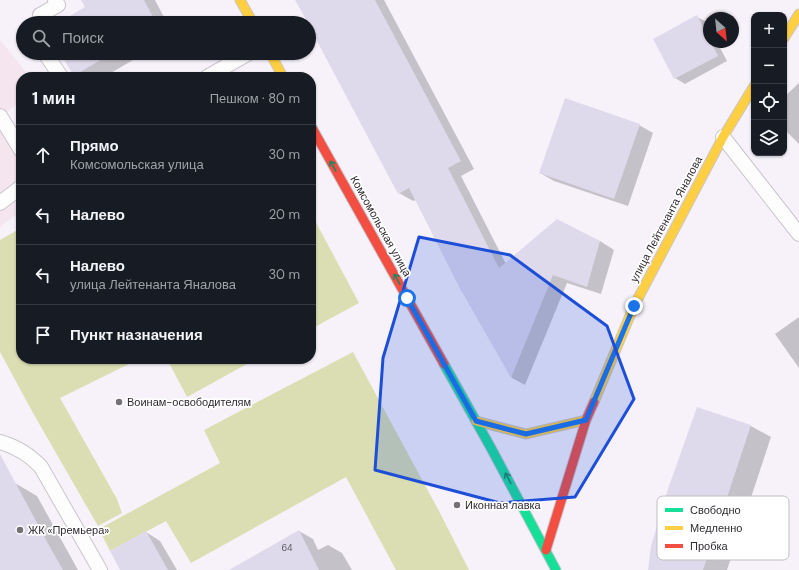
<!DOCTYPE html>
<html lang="ru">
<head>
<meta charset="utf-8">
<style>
	body { margin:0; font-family:"DM Sans",sans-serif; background:#242831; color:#f1f3f6 }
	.controls { position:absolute; right:12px; top:12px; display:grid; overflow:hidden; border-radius:8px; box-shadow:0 1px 3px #0004 }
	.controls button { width:36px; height:36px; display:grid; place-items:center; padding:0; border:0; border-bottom:1px solid #363941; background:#171b24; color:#f1f3f6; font:20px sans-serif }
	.compass { position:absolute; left:703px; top:12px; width:36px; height:36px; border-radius:50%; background:#171b24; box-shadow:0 1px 3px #0004; rotate:153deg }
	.stop { position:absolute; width:12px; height:12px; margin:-9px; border:3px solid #1a73e8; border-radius:50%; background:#fff }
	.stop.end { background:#1a73e8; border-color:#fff; box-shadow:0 1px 4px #0008 }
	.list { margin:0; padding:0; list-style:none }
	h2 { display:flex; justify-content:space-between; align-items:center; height:52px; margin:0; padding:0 16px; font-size:17px }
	h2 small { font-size:13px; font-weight:400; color:#9ea1a6 }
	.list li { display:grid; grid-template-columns:26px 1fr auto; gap:12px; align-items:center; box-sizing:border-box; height:60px; padding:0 16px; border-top:1px solid #363941 }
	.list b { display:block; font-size:15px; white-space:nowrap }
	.list p { margin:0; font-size:13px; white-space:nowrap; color:#9ea1a6 }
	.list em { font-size:13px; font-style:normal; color:#9ea1a6 }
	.icon { flex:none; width:22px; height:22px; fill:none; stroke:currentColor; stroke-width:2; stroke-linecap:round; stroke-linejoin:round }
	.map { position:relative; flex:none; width:799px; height:570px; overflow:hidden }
	.search { position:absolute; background:#171b24; box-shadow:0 1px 3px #0004; left:16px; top:16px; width:300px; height:44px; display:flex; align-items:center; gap:10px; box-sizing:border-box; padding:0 14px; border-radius:22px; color:#9ea1a6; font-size:15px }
	.panel { position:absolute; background:#171b24; box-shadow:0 1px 3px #0004; left:16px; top:72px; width:300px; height:292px; border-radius:16px }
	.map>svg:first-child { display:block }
	.industrial { fill:#f4e5ee }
	.green { fill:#dadeb2 }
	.shadow { fill:#0003 }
	.building { fill:#dfdaeb }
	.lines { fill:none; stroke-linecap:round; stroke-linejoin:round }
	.lane-casing { stroke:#c9c5cc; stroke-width:16 }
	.fast-casing { stroke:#c9c5cc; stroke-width:11 }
	.slow-casing { stroke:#c9c5cc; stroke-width:11 }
	.jam-casing { stroke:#c9c5cc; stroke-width:11 }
	.lane { stroke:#fefdfe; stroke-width:14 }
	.fast { stroke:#16e098; stroke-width:9 }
	.slow { stroke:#ffcf43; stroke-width:9 }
	.jam { stroke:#f24e42; stroke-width:9 }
	.oneway { stroke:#228664 }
	.route { stroke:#1a73e8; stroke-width:5 }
	.marked { fill:#1d4ed8; fill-opacity:0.2; stroke:#1d4ed8; stroke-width:3; stroke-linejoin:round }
	.poi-dot { fill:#757177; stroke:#fff; stroke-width:1.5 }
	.labels { text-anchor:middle; stroke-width:3.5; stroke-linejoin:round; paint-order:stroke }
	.number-label { font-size:9px; fill:#5b5760 }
	.street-label { font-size:11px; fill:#2f2b31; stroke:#fff }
	.poi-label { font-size:11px; fill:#2f2b31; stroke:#fff; text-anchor:start }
	.key { fill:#fff; stroke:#c1bfc1; stroke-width:1 }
	.key-label { font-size:11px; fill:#2f2b31 }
</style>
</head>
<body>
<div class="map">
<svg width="799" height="570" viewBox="0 0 799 570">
	<rect width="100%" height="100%" fill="#f7f2fa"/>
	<path class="industrial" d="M 0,40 L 30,77 L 21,77 L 21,100 L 0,119 Z
		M 0,132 L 21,157 L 21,211 L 0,227 Z"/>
	<path class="green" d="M 311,213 L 359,303 L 311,329 Z
		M 21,228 L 21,359 L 139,359 L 60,398 L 117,499 L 122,513 L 98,526 L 33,413 L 0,352 L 0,240 Z
		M 353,352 L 439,511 L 469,570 L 396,570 L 346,477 L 191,563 L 166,521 L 110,551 L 99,529 L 220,463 L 204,430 Z
		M 167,359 L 256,359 L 187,397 Z"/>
	<path class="shadow" d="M 82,0 L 155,0 L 167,23 L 60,23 L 87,8 Z
		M 297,0 L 384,0 L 474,169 L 461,176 L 506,264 L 600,241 L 614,250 L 601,294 L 567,283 L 525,385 L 512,378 L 460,288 L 416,200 L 413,201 L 399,193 Z
		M 697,17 L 707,22 L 709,26 L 709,42 L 717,42 L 727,61 L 685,84 L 675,78 Z
		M 61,53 L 145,53 L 104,77 L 78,77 L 74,75 Z
		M 799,83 L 799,144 L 784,129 L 784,97 Z
		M 639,125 L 653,133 L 628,206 L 554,181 L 540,173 Z
		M 799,317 L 799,368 L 775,334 Z
		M 698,408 L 751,426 L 771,437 L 727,570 L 649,570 Z
		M 0,479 L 15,483 L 37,496 L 78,570 L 0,570 Z
		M 299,531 L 313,539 L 318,550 L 328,545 L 342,553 L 352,570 L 247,570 Z
		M 146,532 L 160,541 L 177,570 L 122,570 Z"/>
	<path class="building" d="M 81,0 L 144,0 L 156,23 L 58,23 L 85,7 Z
		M 295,0 L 375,0 L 461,161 L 448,168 L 499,268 L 557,219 L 600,241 L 587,287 L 553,275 L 511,378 L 460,288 L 409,188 L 398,194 L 309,26 L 309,23 L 308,23 Z
		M 697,15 L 709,39 L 709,42 L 711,42 L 718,56 L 674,79 L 653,39 Z
		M 60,53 L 112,53 L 74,76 Z
		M 565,98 L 640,124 L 614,199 L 539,173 Z
		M 697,407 L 751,425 L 703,570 L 648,570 L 651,546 L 668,489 Z
		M 0,454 L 51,549 L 63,570 L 0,570 Z
		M 299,530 L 319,570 L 229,570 Z
		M 146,531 L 168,570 L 120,570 L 110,551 Z"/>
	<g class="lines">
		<defs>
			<path id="lane" d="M 39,23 L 40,15 L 58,5 L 55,0
				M 45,53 L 61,77
				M 207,77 L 249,53
				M 0,116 L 21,150
				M 723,137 L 799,234
				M 0,203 L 21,187
				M 0,442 C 17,447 29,454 41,467 L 100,570"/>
			<path id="fast" d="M 444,364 L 491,448 L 556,570"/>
			<path id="slow" d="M 240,0 L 253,23
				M 784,38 L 799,14
				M 270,53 L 283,77
				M 594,402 L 634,306 L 723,137 L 754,86
				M 476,421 L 526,434 L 586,420"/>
			<path id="jam" d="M 311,126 L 444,364
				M 546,550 L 586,420 L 594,402"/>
		</defs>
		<use href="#lane" class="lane-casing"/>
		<use href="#fast" class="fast-casing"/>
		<use href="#slow" class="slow-casing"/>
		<use href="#jam" class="jam-casing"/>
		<use href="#lane" class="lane"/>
		<use href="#fast" class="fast"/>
		<use href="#slow" class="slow"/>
		<use href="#jam" class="jam"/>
	</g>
	<defs><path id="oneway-shaft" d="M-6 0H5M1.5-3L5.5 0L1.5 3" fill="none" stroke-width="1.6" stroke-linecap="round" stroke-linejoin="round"/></defs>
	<g class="oneway">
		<use href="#oneway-shaft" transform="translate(333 166) rotate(-119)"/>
		<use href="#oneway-shaft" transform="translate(397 279) rotate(-119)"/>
		<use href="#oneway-shaft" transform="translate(508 478) rotate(-118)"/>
	</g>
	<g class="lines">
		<path class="route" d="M 407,298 L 476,421 L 526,434 L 586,420 L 634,306"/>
	</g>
	<path class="marked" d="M 419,237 L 510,255 L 607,326 L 634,399 L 575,497 L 500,503 L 375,470 L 383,358 Z"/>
	<g class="poi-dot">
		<circle cx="119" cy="402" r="4"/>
		<circle cx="457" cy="505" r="4"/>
		<circle cx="20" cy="530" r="4"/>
	</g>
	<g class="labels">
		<g class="number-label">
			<text x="287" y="551">64</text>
		</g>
		<g class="street-label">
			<text transform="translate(666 219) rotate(-62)" y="4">улица Лейтенанта Яналова</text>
			<text transform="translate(381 226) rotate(61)" y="4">Комсомольская улица</text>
		</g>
		<g class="poi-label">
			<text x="127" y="406">Воинам-освободителям</text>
			<text x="465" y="509">Иконная лавка</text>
			<text x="28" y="534">ЖК «Премьера»</text>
		</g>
	</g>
	<rect x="657" y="496" width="132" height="64" rx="6" class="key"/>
	<rect x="665" y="508" width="18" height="4" fill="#16e098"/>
	<rect x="665" y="526" width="18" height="4" fill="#ffcf43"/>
	<rect x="665" y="544" width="18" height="4" fill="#f24e42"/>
	<g class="key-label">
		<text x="690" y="514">Свободно</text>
		<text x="690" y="532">Медленно</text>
		<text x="690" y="550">Пробка</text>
	</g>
</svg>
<div class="controls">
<button>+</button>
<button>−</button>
<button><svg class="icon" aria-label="locate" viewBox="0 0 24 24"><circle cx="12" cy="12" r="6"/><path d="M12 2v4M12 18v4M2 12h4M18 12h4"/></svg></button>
<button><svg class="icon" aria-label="layers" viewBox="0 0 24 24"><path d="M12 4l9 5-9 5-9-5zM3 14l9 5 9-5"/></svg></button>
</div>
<svg class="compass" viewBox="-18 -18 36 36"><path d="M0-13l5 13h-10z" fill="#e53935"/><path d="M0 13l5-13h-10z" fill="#9ea1a6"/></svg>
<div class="stop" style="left:407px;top:298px"></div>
<div class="stop end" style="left:634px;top:306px"></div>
<div class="search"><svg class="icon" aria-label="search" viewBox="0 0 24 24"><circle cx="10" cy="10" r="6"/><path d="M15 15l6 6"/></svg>Поиск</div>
<section class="panel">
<h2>1 мин<small>Пешком · 80 m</small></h2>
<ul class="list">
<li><svg class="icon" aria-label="ahead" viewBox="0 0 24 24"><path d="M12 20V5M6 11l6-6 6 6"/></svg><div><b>Прямо</b><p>Комсомольская улица</p></div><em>30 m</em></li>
<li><svg class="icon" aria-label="left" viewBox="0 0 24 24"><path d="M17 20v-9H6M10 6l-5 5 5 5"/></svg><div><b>Налево</b></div><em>20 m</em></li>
<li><svg class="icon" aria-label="left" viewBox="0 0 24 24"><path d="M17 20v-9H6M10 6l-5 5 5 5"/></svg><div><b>Налево</b><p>улица Лейтенанта Яналова</p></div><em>30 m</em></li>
<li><svg class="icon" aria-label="arrive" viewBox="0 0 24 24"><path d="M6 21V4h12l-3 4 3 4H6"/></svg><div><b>Пункт назначения</b></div></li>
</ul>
</section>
</div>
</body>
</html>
